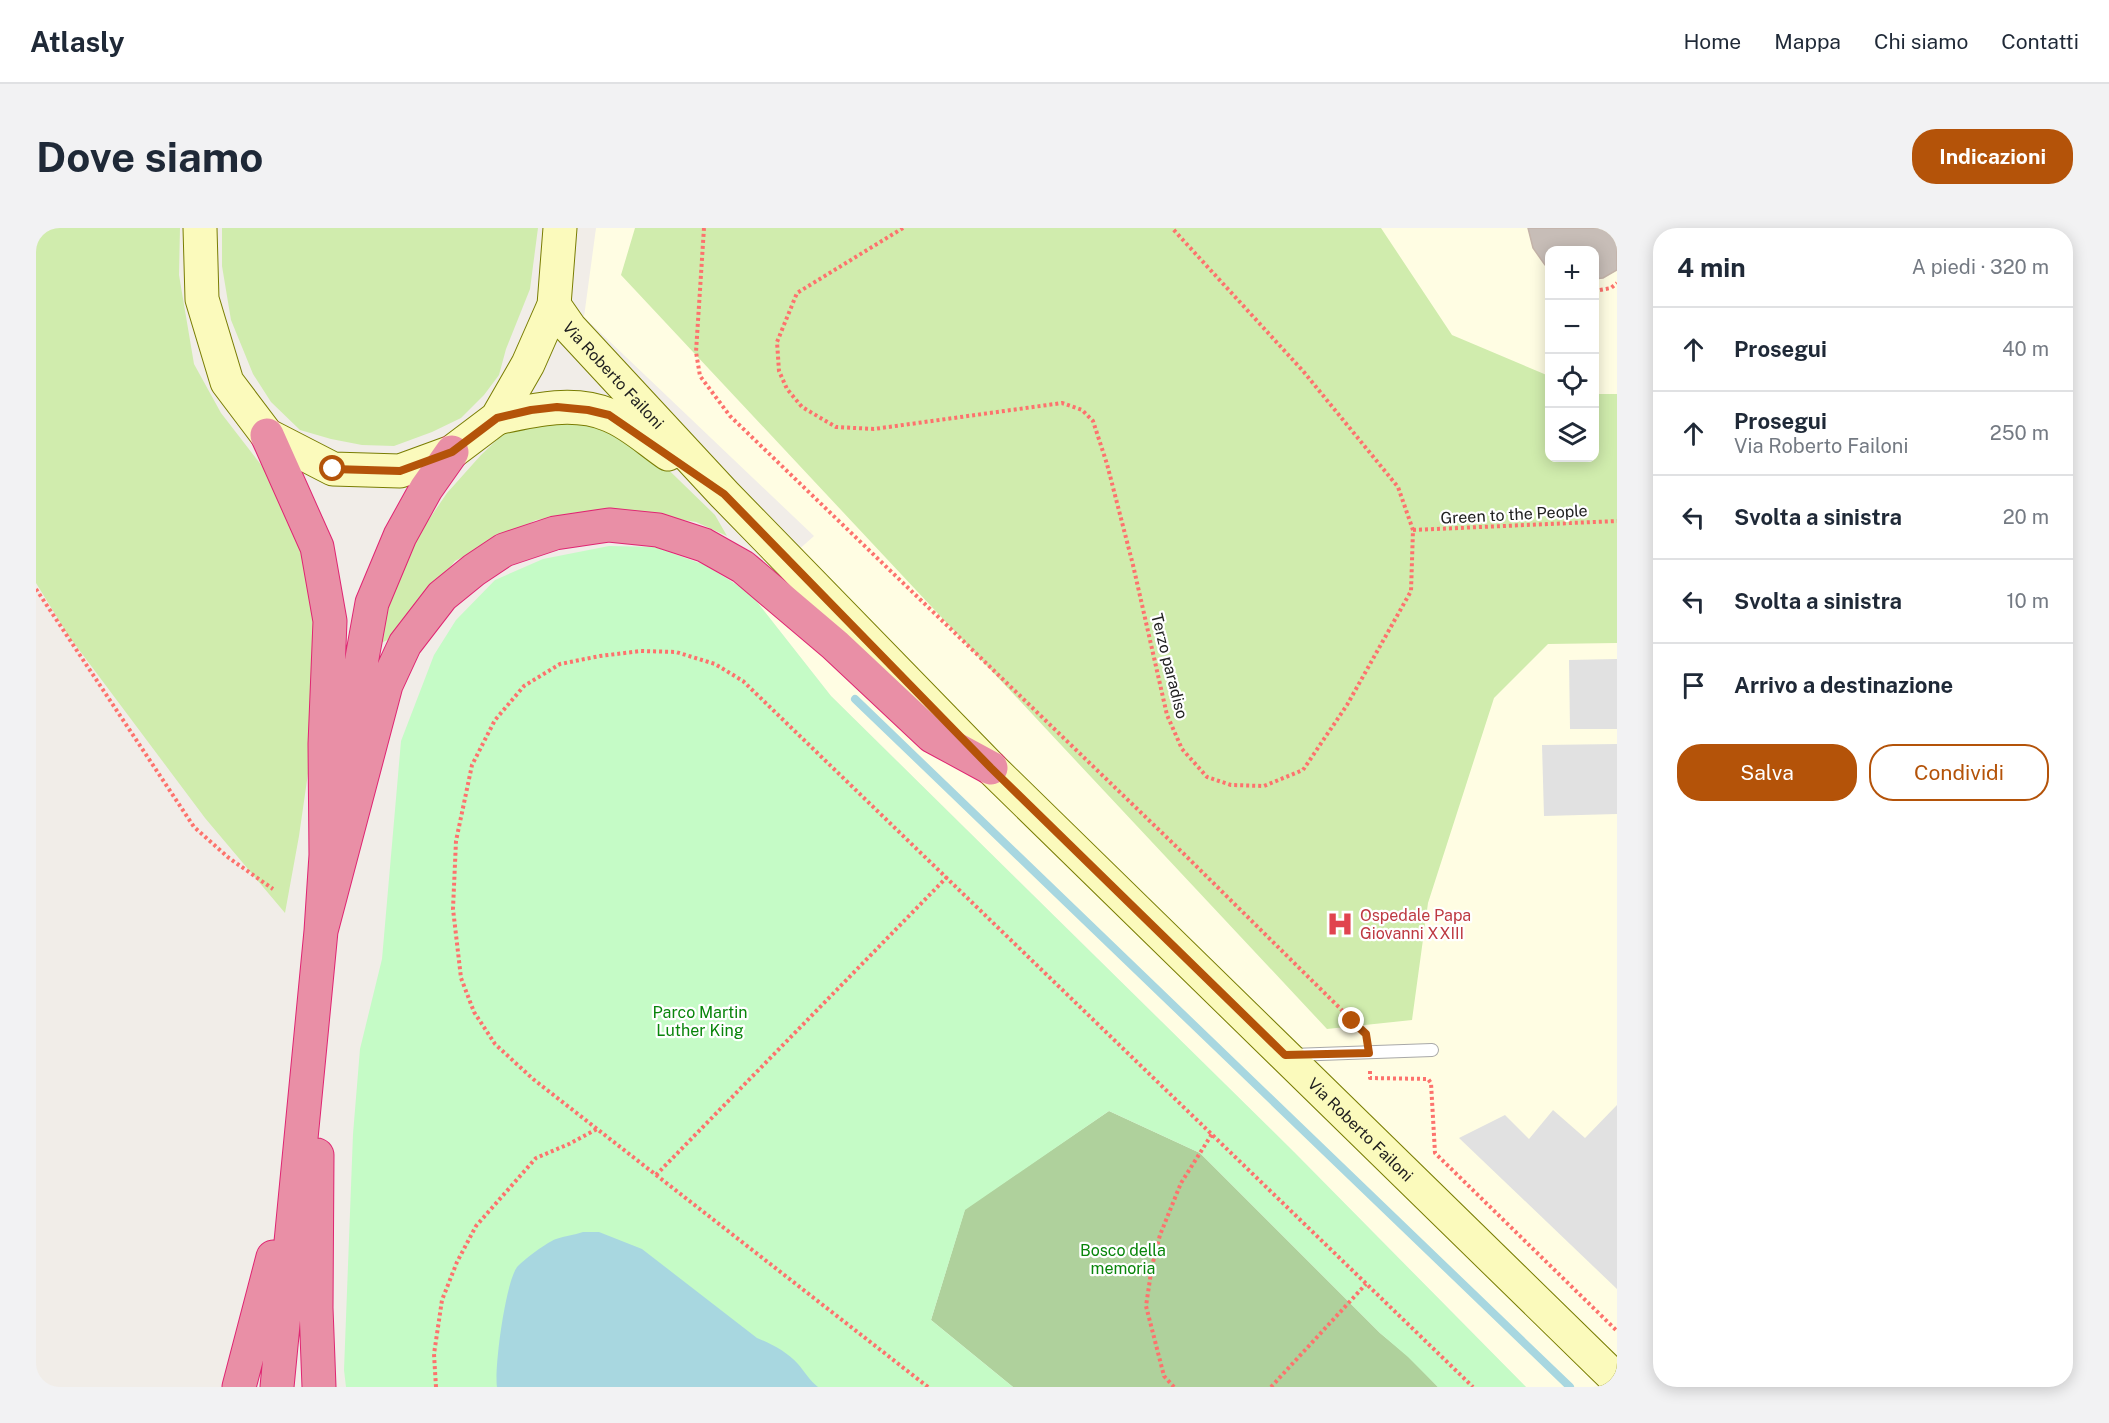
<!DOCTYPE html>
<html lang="it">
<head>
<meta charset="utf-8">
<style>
	body { margin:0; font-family:"Public Sans",sans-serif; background:#f2f2f3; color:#1f2937 }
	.controls { position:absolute; right:18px; top:18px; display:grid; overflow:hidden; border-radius:12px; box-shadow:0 3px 15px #0003 }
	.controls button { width:54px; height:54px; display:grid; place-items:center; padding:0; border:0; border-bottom:2px solid #e0e1e3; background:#fff; color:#1f2937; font:30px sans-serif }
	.stop { position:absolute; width:18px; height:18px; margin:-14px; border:4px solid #b45309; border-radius:50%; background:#fff }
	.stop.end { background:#b45309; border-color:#fff; box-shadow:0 2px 6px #0008 }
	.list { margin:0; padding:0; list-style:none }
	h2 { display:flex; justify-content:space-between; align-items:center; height:78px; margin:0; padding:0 24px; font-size:26px }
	h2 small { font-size:20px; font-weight:400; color:#747a83 }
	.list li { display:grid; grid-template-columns:39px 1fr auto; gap:18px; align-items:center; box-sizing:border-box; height:84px; padding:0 24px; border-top:2px solid #e0e1e3 }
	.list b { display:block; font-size:22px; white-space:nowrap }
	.list p { margin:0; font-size:20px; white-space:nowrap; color:#747a83 }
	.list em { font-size:20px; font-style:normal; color:#747a83 }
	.actions { display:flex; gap:12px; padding:18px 24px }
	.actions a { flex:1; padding:14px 0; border:2px solid #b45309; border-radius:24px; text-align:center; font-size:21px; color:#b45309 }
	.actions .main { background:#b45309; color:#fff }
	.icon { flex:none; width:33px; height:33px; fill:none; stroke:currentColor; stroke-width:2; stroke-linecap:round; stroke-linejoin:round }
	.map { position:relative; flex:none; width:1581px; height:1159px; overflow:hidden; border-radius:24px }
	header { display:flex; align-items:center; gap:36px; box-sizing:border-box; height:84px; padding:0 30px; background:#fff; border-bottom:2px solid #e0e1e3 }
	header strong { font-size:28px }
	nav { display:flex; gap:33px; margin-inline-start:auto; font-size:21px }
	.intro { display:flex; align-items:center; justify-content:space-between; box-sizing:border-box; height:144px; padding:0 36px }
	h1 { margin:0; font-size:42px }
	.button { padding:15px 27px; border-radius:24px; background:#b45309; color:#fff; font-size:21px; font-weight:700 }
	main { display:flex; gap:36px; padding:0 36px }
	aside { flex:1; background:#fff; border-radius:24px; box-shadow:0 3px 15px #0003 }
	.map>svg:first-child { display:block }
	.education { fill:#fffde3; fill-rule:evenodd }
	.grass { fill:#d0ecad }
	.forest { fill:#afd19c }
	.park { fill:#c5fbc6 }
	.parking { fill:#e1e1e1 }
	.water { fill:#a8d7e0 }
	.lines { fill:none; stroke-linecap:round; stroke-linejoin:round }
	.stream { stroke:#a8d7e0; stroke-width:8 }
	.building { fill:#c7bdb7; stroke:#c4b3a9; stroke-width:1.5 }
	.lane-casing { stroke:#a8a8a8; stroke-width:14 }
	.secondary-casing { stroke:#797d03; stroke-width:35 }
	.highway-casing { stroke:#df2572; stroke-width:35 }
	.path { stroke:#fd726d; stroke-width:4; stroke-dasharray:3 3; stroke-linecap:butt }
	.lane { stroke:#fff; stroke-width:12 }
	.secondary { stroke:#fbfabc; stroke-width:33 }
	.highway { stroke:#e98fa6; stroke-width:33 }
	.route { stroke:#b45309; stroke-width:8 }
	.labels { text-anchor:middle; stroke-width:4.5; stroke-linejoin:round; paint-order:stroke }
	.street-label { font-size:16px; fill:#212121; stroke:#fff }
	.health-label { font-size:16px; fill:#be3a42; stroke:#fff; text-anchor:start }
	.park-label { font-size:16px; fill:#09850b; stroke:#fff }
</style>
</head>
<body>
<header>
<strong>Atlasly</strong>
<nav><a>Home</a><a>Mappa</a><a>Chi siamo</a><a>Contatti</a></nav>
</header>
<div class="intro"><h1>Dove siamo</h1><a class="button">Indicazioni</a></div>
<main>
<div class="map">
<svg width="1581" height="1159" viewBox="0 0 1581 1159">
	<rect width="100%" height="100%" fill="#f1ede8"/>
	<path class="education" d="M 560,0 L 1581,0 L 1581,1159 L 1490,1159 L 1258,924 L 795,468 L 714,365 L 778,308 L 548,89 ZM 1514,22 L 1558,22 L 1558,230 L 1514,230 Z"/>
	<path class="grass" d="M 0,0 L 144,0 L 143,47 L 158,136 L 185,185 L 233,247 L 257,291 L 272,344 L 282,391 L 283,469 L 263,608 L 249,685 L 169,590 L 32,407 L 0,355 Z
		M 186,0 L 502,0 L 494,61 L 470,121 L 463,147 L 448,167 L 425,190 L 396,204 L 358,218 L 326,217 L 295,211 L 264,202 L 235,174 L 217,146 L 195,92 L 186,38 Z
		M 599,0 L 1345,0 L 1416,107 L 1513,148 L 1514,230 L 1558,230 L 1559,166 L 1581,166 L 1581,415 L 1512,416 L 1458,470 L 1392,675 L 1376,792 L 1291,801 L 585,47 Z
		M 559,190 L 606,216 L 679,287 L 691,308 L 660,294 L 586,282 L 500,292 L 419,333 L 360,408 L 345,415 L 344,393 L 366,331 L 411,265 L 445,227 L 464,209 L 487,195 Z"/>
	<path class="forest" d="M 1073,883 L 1164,925 L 1344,1105 L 1372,1128 L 1402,1159 L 977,1159 L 895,1092 L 929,981 Z"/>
	<path class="park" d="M 573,318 L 619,319 L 669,337 L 714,365 L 795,468 L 1258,924 L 1490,1159 L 1402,1159 L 1372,1129 L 1344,1105 L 1164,925 L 1073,883 L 929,982 L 895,1092 L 977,1159 L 310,1159 L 308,1142 L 317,906 L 324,821 L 346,731 L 365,513 L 398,427 L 420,392 L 459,352 L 507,331 Z"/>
	<path class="parking" d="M 1581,431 L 1581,501 L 1534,501 L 1533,432 Z
		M 1581,516 L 1581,586 L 1508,588 L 1506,517 Z
		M 1581,877 L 1581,1061 L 1423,910 L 1469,887 L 1493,911 L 1517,882 L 1549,910 Z"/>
	<path class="water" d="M 547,1004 L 563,1004 L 606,1021 L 721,1110 C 736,1116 751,1124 762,1136 C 769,1144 774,1153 782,1159 L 461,1159 C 458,1140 470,1050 482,1038 C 490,1030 510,1015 520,1011 C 529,1008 538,1007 547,1004 Z"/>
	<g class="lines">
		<path class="stream" d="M 819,471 L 1534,1159"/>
	</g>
	<path class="building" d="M 1492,0 L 1581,0 L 1581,42 L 1567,50 L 1558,51 L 1558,22 L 1514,22 L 1514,40 L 1509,37 L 1497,20 Z"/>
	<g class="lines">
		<defs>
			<path id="lane" d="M 1256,827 L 1396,822"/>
			<g id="secondary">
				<path d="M 164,0 L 166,71 L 191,154 L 231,207 L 297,241 L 364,243 L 416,224 L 461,190 L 492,136 L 518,77 L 524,0"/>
				<path id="s1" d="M 518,77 L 534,100 L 688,266 L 955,540 L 1581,1152"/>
				<path d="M 461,190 C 497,182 538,172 573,187 C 594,195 613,213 632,226"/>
			</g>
			<path id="highway" d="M 231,207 L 281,319 L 294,393 L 289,516 L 290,627 L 285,703 L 241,1159
				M 305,546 L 336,375 L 364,308 L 390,261 L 416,224
				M 285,703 L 350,457 L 369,416 L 406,368 L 438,342 L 468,322 L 519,305 L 573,297 L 622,302 L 668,317 L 707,339 L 799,417 L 896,508 L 955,540
				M 281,927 L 280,1080 L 283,1159
				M 203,1159 L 237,1029"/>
		</defs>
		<use href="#lane" class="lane-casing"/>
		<use href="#secondary" class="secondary-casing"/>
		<use href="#highway" class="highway-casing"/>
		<path class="path" d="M 668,0 L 660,124 L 664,148 L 694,188 L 1149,627 L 1328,804
			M 867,0 L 761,65 L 741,114 L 743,143 L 751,161 L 766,179 L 800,199 L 838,201 L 1026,175 L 1046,182 L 1057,193 L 1071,236 L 1097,337 L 1131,487 L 1146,521 L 1171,549 L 1195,557 L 1228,558 L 1267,542 L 1311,477 L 1375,363 L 1377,302 L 1362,259 L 1267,143 L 1136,0
			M 1558,63 L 1575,60 L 1581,55
			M 1377,302 L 1581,293
			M 0,361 L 158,599 L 193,630 L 237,661
			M 1334,843 L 1334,850 L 1392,851 L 1395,855 L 1399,925 L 1581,1103
			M 620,947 L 911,649
			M 400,1159 L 398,1126 L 406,1072 L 421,1034 L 440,998 L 500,930 L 533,916 L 561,901
			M 892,1159 L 497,851 L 459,816 L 438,784 L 425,750 L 417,681 L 420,613 L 436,537 L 459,492 L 488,458 L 524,436 L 564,428 L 605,423 L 640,424 L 679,436 L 707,453 L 1437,1159
			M 1138,1159 L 1128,1148 L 1110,1078 L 1116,1038 L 1124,1007 L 1145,955 L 1176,906
			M 1235,1159 L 1330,1056"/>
		<use href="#lane" class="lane"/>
		<use href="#secondary" class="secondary"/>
		<use href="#highway" class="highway"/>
	</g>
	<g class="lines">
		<path class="route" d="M 297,241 L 364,243 L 416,224 L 461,190 L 495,182 L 521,179 L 552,182 L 573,187 L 688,266 L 955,540 L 1249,827 L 1333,825 L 1330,806 L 1316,793"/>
	</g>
	<defs>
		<symbol id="hospital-bare" viewBox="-9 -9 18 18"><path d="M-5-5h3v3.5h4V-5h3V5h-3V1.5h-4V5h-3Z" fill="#e0444e" stroke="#fff" stroke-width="2.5" paint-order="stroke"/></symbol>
	</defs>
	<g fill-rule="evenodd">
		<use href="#hospital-bare" x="1285" y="677" width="38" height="38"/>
	</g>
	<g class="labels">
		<g class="street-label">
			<text dy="6" stroke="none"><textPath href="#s1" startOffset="92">Via Roberto Failoni</textPath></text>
			<text transform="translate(1478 286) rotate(-3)" y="6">Green to the People</text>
			<text transform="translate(1134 438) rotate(76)" y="6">Terzo paradiso</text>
			<text dy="6" stroke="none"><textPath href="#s1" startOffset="1154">Via Roberto Failoni</textPath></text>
		</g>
		<g class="health-label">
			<text x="1324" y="693">Ospedale Papa<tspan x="1324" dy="18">Giovanni XXIII</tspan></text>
		</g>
		<g class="park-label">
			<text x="664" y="790">Parco Martin<tspan x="664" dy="18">Luther King</tspan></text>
			<text x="1087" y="1028">Bosco della<tspan x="1087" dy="18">memoria</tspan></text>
		</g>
	</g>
</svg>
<div class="controls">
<button>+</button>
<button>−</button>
<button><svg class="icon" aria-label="locate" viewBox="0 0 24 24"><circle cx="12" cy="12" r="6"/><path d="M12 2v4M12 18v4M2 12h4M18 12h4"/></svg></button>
<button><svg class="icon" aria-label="layers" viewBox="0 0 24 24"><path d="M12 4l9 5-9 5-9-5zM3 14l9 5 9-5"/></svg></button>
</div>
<div class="stop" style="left:297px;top:241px"></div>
<div class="stop end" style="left:1316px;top:793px"></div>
</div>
<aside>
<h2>4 min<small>A piedi · 320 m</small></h2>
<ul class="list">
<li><svg class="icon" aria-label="ahead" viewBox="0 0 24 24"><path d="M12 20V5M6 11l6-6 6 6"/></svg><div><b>Prosegui</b></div><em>40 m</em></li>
<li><svg class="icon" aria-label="ahead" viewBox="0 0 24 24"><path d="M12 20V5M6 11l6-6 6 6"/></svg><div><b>Prosegui</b><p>Via Roberto Failoni</p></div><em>250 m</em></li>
<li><svg class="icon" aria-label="left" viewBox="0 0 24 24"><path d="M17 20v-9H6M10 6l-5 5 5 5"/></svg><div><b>Svolta a sinistra</b></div><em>20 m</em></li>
<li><svg class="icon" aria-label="left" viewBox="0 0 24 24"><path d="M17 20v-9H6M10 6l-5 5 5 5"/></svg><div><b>Svolta a sinistra</b></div><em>10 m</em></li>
<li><svg class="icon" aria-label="arrive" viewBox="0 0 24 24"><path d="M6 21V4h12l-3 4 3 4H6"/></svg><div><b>Arrivo a destinazione</b></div></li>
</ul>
<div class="actions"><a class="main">Salva</a><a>Condividi</a></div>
</aside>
</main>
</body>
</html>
